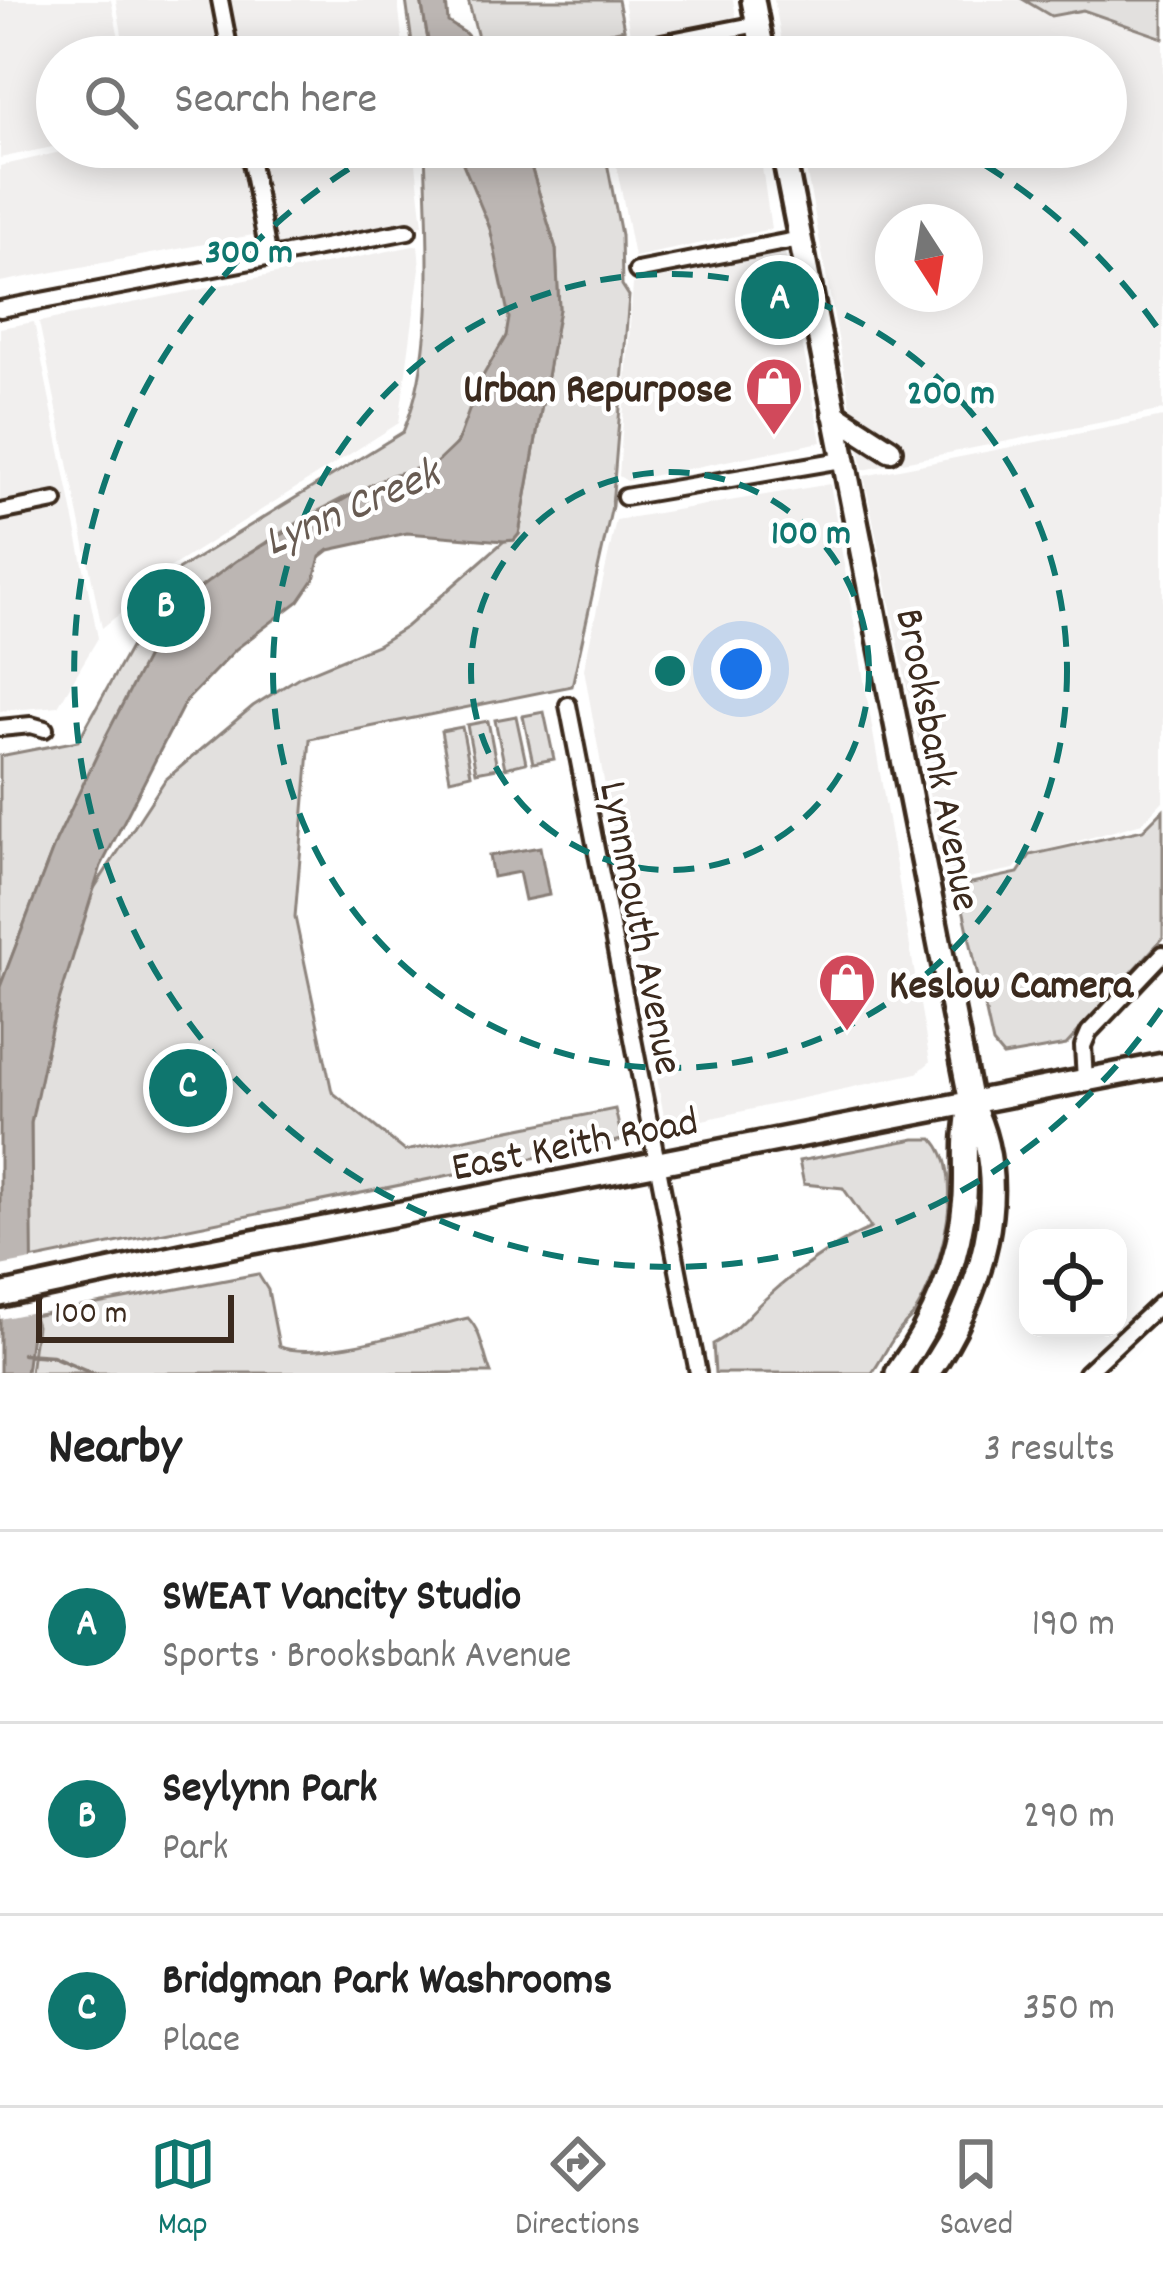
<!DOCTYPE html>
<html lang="en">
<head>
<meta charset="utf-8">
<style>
	body { margin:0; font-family:Dekko,sans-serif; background:#f6f6f6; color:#222 }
	.controls { position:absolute; right:36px; bottom:36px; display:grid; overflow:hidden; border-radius:24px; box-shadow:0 6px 30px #0003 }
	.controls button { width:108px; height:108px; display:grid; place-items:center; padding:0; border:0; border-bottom:3px solid #e0e0e0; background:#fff; color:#222; font:60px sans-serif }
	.compass { position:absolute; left:875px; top:204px; width:108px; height:108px; border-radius:50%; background:#fff; box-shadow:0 6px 30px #0003; rotate:168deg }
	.scale { position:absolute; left:36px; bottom:30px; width:198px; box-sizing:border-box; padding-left:12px; border:6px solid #3b2a1e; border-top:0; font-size:33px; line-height:42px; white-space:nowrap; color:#3b2a1e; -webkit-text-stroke:9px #fff; paint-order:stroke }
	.you { position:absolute; left:741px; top:669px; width:42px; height:42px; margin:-30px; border:9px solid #fff; border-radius:50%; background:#1a73e8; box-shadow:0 0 0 18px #1a73e833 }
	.badge { display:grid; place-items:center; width:78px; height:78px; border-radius:50%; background:#0f766e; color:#fff; font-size:39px; font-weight:700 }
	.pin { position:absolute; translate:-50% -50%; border:6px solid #fff; box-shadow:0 3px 12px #0006 }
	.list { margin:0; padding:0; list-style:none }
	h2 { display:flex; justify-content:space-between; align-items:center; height:156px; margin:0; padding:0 48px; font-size:51px }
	h2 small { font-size:39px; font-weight:400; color:#767676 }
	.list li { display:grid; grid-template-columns:78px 1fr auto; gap:36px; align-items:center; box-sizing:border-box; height:192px; padding:0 48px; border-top:3px solid #e0e0e0 }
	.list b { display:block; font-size:45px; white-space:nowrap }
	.list p { margin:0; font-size:39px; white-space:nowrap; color:#767676 }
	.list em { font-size:39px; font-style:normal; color:#767676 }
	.icon { flex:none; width:66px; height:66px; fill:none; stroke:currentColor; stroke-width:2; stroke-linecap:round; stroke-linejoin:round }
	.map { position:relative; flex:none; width:1163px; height:1373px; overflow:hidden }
	.search { position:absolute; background:#fff; box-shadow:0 6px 30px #0003; left:36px; right:36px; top:36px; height:132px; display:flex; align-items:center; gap:30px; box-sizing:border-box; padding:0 42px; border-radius:66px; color:#767676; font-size:45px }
	.sheet { height:732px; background:#fff }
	nav { display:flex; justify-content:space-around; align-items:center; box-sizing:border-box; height:168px; border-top:3px solid #e0e0e0; background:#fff; font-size:33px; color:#767676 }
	nav a { display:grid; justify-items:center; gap:6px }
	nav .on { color:#0f766e }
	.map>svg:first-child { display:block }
	.built { fill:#f1efee; fill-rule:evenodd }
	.green { fill:#e2e0de; stroke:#8e857e; stroke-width:3 }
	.water { fill:#bcb6b3; stroke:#887e77; stroke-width:3 }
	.pier { fill:#fff }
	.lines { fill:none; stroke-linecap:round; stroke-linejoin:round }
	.stream { stroke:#887e77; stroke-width:4.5 }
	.street-casing { stroke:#3b2a1e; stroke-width:22 }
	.secondary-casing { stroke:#3b2a1e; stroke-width:30 }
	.street { stroke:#fff; stroke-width:14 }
	.secondary { stroke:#fff; stroke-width:21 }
	.ring { fill:none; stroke:#0f766e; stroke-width:6; stroke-dasharray:21 15 }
	.labels { text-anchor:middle; stroke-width:9; stroke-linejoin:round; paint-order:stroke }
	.poi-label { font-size:42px; font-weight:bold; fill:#3b2a1e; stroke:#fff; text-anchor:end }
	.street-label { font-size:42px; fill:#3b2a1e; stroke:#fff }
	.water-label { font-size:45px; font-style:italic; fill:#685b52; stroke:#fff }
	.centre { fill:#0f766e; stroke:#fff; stroke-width:6 }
	.ring-label { font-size:36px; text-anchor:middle; font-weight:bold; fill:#0f766e; stroke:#fff; stroke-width:9; stroke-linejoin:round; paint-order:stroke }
</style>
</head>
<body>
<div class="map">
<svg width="1163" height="1373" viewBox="0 0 1163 1373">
	<rect width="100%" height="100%" fill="#fff"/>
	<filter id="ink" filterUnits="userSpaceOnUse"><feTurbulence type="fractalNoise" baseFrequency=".00833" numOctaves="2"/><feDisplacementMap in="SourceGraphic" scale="24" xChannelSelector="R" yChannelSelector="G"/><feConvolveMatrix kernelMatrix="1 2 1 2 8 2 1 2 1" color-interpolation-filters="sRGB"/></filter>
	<g filter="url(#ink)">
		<path class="built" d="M 0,0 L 111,0 L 123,57 L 57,57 L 57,146 L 0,158 Z
			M 116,0 L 211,0 L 221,57 L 126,57 Z
			M 229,0 L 398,0 L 404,57 L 240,57 Z
			M 624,0 L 733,0 L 737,21 L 631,40 Z
			M 774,0 L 1163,0 L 1163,410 L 863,470 L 802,147 L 1106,147 L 1106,57 L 785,57 ZM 893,222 L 965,222 L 965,294 L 893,294 Z
			M 82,147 L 237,147 L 253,235 L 0,282 L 0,166 Z
			M 257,147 L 414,147 L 423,225 L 276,248 Z
			M 613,147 L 759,147 L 771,229 L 634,257 Z
			M 418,245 L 420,268 L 399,423 L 163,572 L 153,587 L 102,628 L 39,322 Z
			M 785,253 L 821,442 L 627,481 L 619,476 L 633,284 Z
			M 34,322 L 98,638 L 58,706 L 0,711 L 0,328 Z
			M 1163,417 L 1163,801 L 1142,823 L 1025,856 L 1014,869 L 947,882 L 864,476 Z
			M 830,484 L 930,1062 L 917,1073 L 666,1128 L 584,669 L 616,520 Z"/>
		<path class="green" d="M 406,0 L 421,0 L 431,57 L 414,57 Z
			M 468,0 L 618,0 L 624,29 L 584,38 L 587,57 L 487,57 L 481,49 Z
			M 1024,0 L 1163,0 L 1163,38 L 1083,10 L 1051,16 Z
			M 425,147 L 456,147 C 474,185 520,291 508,331 C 502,351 485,368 478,387 C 468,412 464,443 441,460 C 427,471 406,470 389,477 C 310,511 201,573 153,645 L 56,841 L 0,987 L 0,756 L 78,741 L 171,574 L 403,432 C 438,351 427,234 425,147 Z
			M 525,147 L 604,147 L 621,235 L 622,285 L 629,296 L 612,506 L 572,686 L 310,739 L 295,917 L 332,1092 L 405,1151 L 615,1109 L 622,1140 L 31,1260 L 31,1123 L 40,1071 L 75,940 L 93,890 L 165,780 L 253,706 L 299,677 L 377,645 L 406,627 L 504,541 L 514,540 L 519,534 L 559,309 L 556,249 Z
			M 544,712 L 554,759 L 533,763 L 523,716 Z
			M 516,716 L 526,763 L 505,768 L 495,720 Z
			M 488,721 L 497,768 L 476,772 L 467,725 Z
			M 462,727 L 471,774 L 450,779 L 441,731 Z
			M 1163,810 L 1163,938 L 1066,1045 L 1003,1056 L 993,1044 L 958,886 L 1018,873 L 1030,855 L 1143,830 Z
			M 915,1139 L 933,1139 C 968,1175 940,1273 916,1311 C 913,1317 908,1320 904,1325 C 891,1338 883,1358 872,1373 L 715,1373 L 713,1344 C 734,1334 747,1315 765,1299 C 795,1272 833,1244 871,1228 L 843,1188 L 804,1184 L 799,1161 Z
			M 258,1274 L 268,1290 L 279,1346 C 314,1363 426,1327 468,1318 C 482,1332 483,1354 491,1373 L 30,1373 L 36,1326 L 33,1316 Z"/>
		<path class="water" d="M 421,0 L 446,0 L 448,22 L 465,33 L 487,57 L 431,57 Z
			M 456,147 L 525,147 L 556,249 L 559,309 L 519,534 L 514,540 L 504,541 L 407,533 L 329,550 L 320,557 L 314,579 L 299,601 L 236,649 L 185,702 L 101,866 L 52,1024 L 31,1123 L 33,1319 L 26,1373 L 0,1373 L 0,987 L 56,841 L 106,736 L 153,645 L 189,596 L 236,561 L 355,493 L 392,475 L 435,464 L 457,443 L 480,381 L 506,336 L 509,318 L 490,228 Z
			M 540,847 L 549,895 L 525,900 L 519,872 L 493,877 L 489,856 Z"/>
		<path class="pier" d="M 37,1259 L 39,1311 L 0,1319 L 0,1266 Z"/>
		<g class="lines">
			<path class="stream" d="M 23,1354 L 52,1356 L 92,1373"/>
			<defs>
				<path id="street" d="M 220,0 L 231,57
					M 600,55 L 758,24
					M 248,147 L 269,258
					M 637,271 L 800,239
					M 0,309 L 408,231
					M 625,497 L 842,460
					M 0,512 L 55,501
					M 568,705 L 698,1373
					M 0,728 L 31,725 L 45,729
					M 1085,1080 L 1083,1046 L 1089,1032 L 1163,954
					M 1086,1373 L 1163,1301"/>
				<path id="secondary" d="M 753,0 L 764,57
					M 782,147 L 971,1103 C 1015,1188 981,1299 928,1373
					M 834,414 L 890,450
					M 0,1295 L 191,1254 L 1163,1065
					M 897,1373 C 934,1322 960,1261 965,1197 C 967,1161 962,1141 971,1103"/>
			</defs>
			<use href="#street" class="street-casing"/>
			<use href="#secondary" class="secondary-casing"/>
			<use href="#street" class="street"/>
			<use href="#secondary" class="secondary"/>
		</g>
	</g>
	<g class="ring">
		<circle cx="670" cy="671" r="199"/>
		<circle cx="670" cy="671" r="397"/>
		<path d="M1161 1009A596 596 0 1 1 386 147M954 147A596 596 0 0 1 1161 333"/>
	</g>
	<defs>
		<symbol id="shop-pin" viewBox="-11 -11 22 30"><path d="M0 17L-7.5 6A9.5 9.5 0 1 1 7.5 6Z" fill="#d1495b" stroke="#fff"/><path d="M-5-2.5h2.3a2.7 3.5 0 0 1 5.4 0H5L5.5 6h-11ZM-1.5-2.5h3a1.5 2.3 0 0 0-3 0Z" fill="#fff"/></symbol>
	</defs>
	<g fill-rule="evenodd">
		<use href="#shop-pin" x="741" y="353" width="66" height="90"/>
		<use href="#shop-pin" x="814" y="949" width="66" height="90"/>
	</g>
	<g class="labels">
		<g class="poi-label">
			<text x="732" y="401">Urban Repurpose</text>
			<text x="889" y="997" text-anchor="start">Keslow Camera</text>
		</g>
		<g class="street-label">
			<text transform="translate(941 759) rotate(79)" y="15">Brooksbank Avenue</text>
			<text transform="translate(644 927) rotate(79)" y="15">Lynnmouth Avenue</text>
			<text transform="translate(574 1141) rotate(-11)" y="15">East Keith Road</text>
		</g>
		<g class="water-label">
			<text transform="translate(350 504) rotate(-23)" y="16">Lynn Creek</text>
		</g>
	</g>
	<circle cx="670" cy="671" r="18" class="centre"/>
	<g class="ring-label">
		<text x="249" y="262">300 m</text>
		<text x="951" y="403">200 m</text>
		<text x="811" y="543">100 m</text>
	</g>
</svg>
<div class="controls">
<button><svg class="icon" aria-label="locate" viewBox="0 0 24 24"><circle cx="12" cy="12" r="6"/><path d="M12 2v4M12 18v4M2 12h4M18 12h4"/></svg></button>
</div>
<svg class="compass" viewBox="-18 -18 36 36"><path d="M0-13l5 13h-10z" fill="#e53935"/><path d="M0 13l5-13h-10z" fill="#767676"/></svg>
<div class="scale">100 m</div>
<div class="you"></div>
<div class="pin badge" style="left:780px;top:300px">A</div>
<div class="pin badge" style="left:166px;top:608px">B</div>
<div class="pin badge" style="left:188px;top:1088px">C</div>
<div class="search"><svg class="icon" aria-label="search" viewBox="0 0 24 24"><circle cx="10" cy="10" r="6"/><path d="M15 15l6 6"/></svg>Search here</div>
</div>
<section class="sheet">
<h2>Nearby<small>3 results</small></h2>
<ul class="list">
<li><span class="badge">A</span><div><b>SWEAT Vancity Studio</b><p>Sports · Brooksbank Avenue</p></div><em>190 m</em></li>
<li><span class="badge">B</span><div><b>Seylynn Park</b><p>Park</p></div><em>290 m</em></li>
<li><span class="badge">C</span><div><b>Bridgman Park Washrooms</b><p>Place</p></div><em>350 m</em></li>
</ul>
</section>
<nav>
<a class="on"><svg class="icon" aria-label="map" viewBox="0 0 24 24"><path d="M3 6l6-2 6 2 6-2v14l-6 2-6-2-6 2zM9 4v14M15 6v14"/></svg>Map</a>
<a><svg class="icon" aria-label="directions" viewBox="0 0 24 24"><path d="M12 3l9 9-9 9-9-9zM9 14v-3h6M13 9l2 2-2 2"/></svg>Directions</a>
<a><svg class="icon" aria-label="saved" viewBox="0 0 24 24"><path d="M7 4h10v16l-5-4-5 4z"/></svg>Saved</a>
</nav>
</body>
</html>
